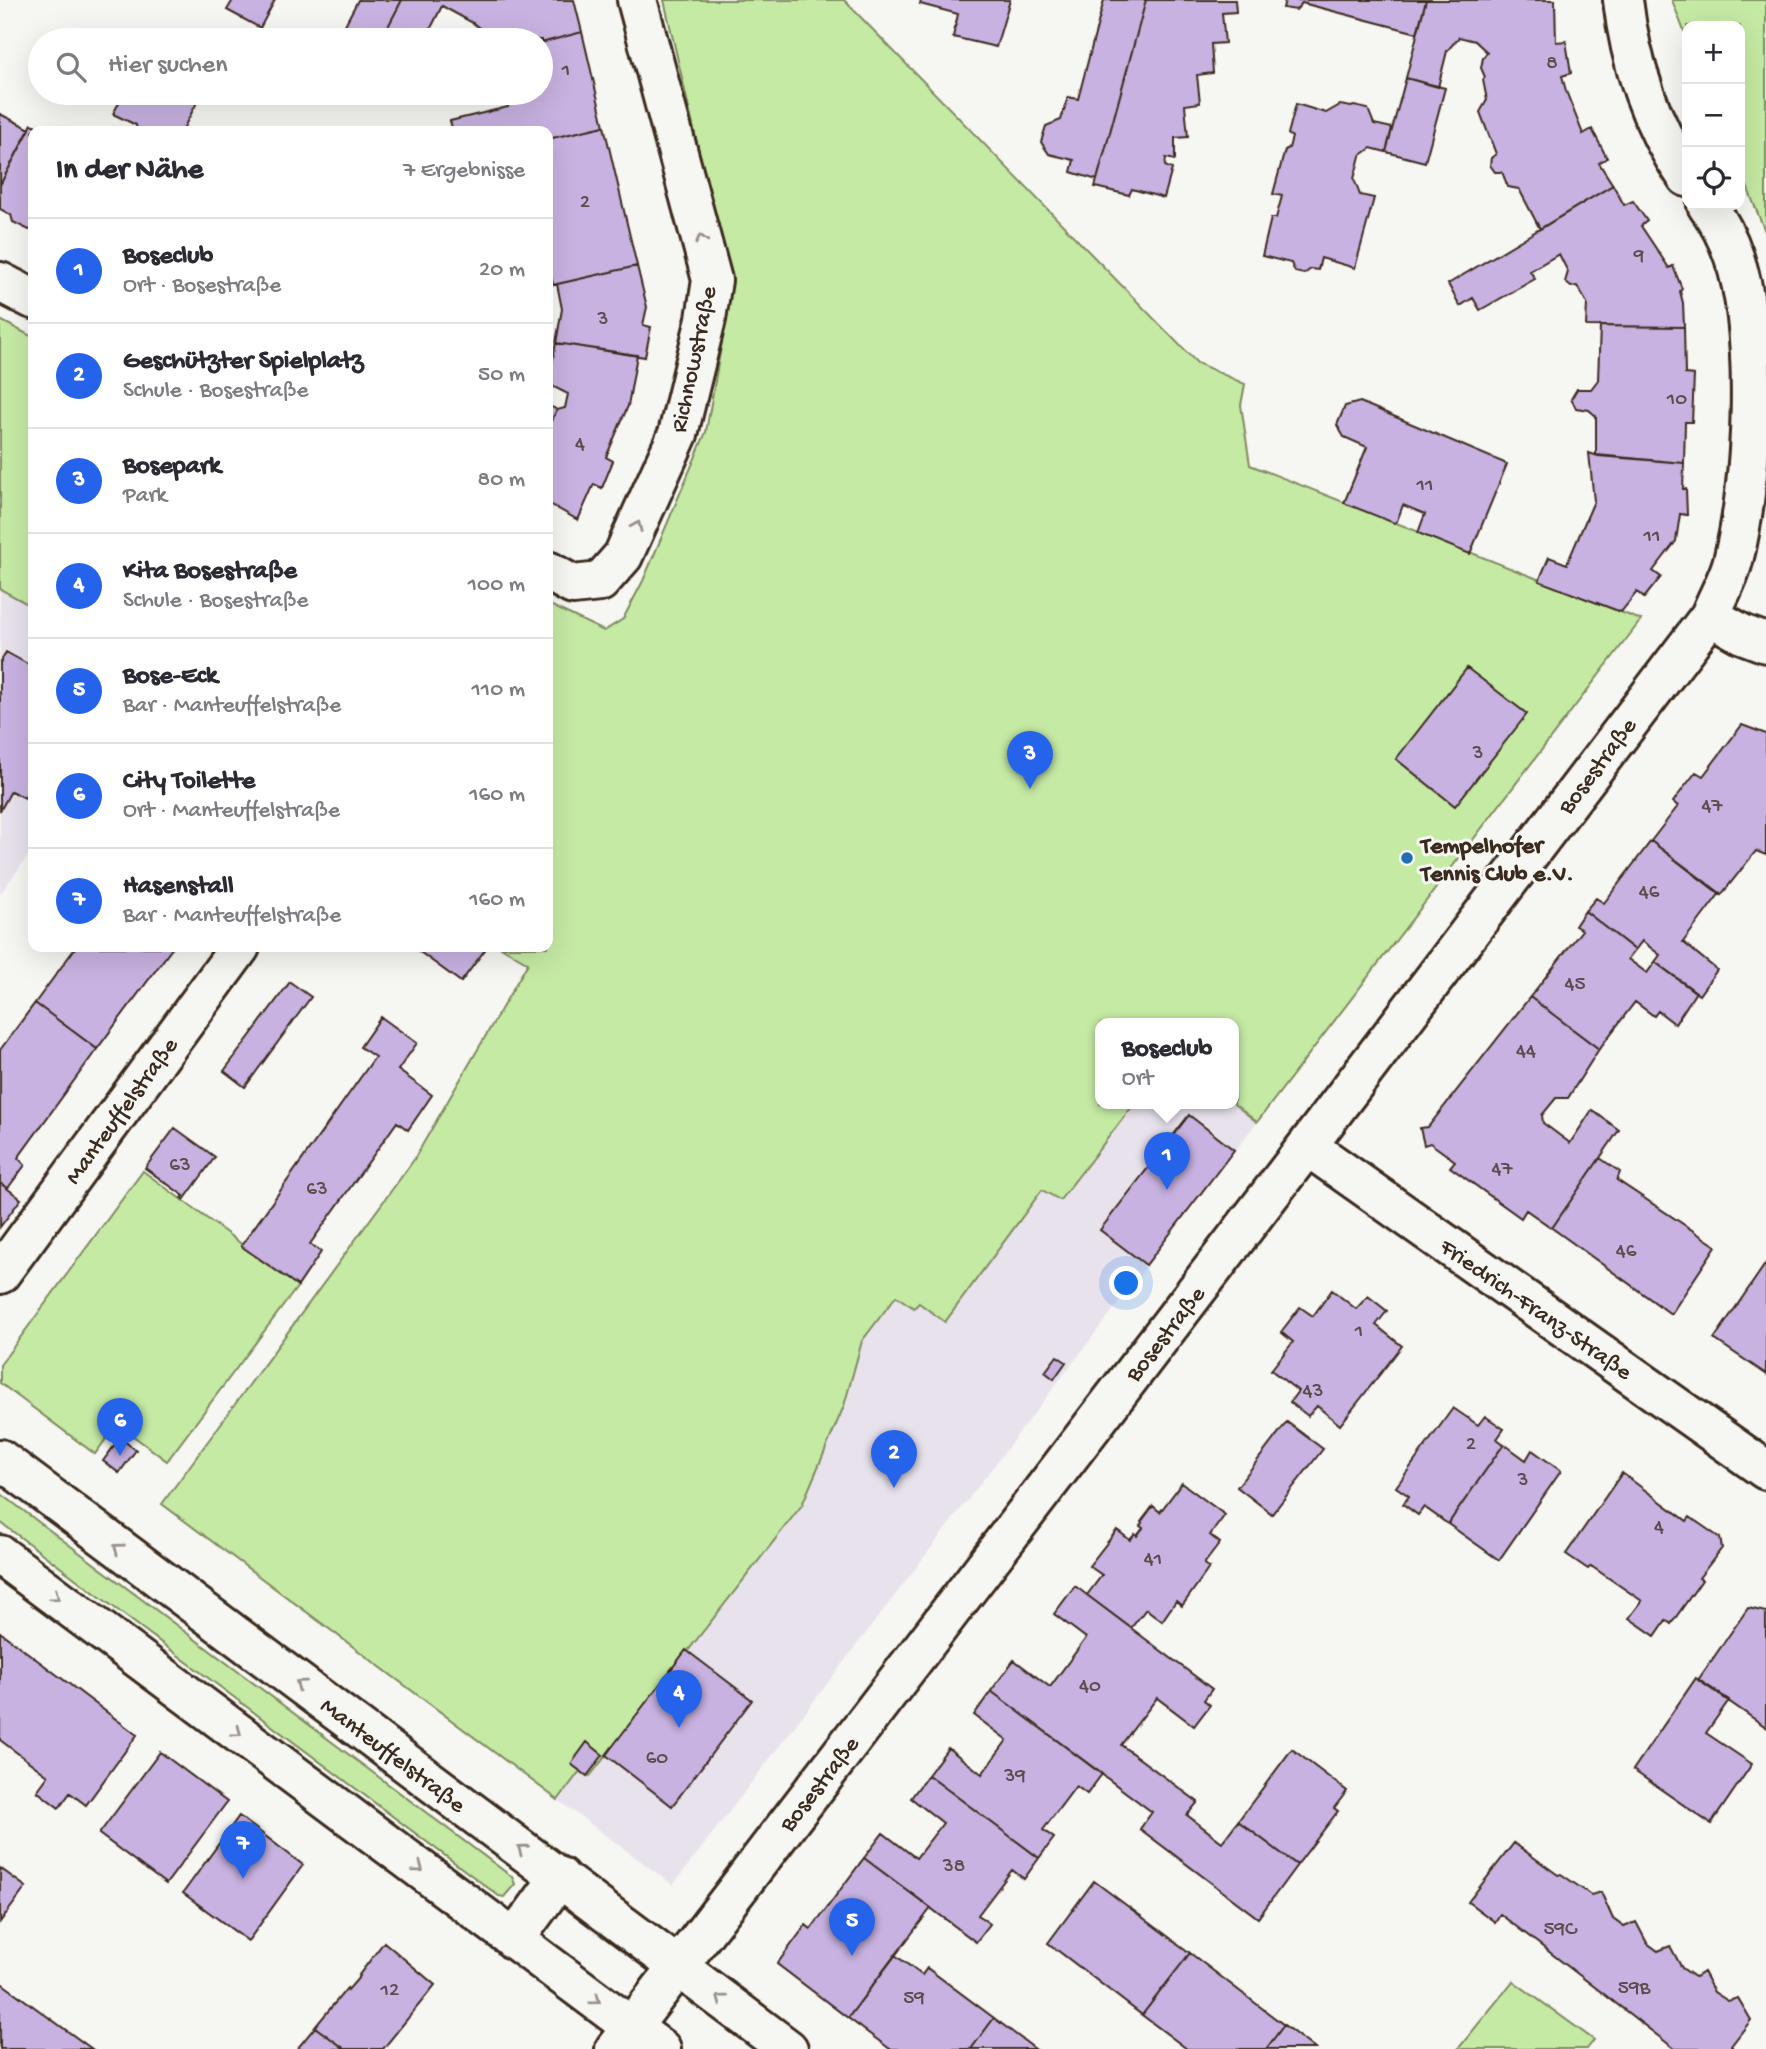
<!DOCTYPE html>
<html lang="de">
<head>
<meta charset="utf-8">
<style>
	body { margin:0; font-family:"Gochi Hand",sans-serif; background:#f7f7f7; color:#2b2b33 }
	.controls { position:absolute; right:21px; top:21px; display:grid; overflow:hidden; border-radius:14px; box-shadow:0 7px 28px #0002 }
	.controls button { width:63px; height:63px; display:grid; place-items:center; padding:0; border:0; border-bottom:2px solid #e1e1e2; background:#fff; color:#2b2b33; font:35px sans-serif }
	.you { position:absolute; left:1127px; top:1284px; width:24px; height:24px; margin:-18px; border:5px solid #fff; border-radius:50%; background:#1a73e8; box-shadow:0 0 0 10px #1a73e833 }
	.badge { display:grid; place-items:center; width:46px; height:46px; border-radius:50%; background:#2563eb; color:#fff; font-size:23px; font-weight:700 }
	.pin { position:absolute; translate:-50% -58px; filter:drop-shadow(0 2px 4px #0008) }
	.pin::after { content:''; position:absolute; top:37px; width:24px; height:21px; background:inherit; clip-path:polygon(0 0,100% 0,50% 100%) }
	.popup { position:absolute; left:1095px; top:1018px; width:144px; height:91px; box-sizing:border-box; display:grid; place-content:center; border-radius:14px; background:#fff; filter:drop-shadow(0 2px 5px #0005); font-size:23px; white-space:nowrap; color:#7c7c81 }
	.popup b { font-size:26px; color:#2b2b33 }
	.popup::after { content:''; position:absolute; left:50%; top:100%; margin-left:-14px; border:14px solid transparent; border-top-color:#fff }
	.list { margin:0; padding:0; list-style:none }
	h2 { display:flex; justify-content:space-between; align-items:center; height:91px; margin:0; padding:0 28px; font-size:30px }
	h2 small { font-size:23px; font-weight:400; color:#7c7c81 }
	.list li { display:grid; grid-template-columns:46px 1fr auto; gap:21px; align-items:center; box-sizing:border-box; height:105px; padding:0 28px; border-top:2px solid #e1e1e2 }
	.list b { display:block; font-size:26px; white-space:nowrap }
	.list p { margin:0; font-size:23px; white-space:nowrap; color:#7c7c81 }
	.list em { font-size:23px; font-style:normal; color:#7c7c81 }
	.icon { flex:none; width:38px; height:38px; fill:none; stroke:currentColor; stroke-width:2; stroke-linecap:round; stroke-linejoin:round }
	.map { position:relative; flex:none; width:1766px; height:2049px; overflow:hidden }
	.search { position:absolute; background:#fff; box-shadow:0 7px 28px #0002; left:28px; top:28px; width:525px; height:77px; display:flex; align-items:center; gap:18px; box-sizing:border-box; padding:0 24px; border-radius:38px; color:#7c7c81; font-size:26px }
	.panel { position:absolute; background:#fff; box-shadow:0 7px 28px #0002; left:28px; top:126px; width:525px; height:826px; border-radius:14px }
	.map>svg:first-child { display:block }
	.built { fill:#e8e2ed }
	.green { fill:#c5eaa4; stroke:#808a61; stroke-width:2 }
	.building { fill:#c8b2e1; stroke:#3b2a1e; stroke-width:2 }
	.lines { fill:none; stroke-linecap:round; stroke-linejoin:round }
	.minor-casing { stroke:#3b2a1e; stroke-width:44 }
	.secondary-casing { stroke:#3b2a1e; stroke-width:44 }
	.minor { stroke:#f6f6f2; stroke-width:38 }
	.secondary { stroke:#f6f6f2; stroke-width:38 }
	.oneway { stroke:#989088 }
	.poi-dot { fill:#1f6fb2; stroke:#f6f6f2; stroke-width:2.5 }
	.labels { text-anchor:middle; stroke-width:6; stroke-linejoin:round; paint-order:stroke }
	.number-label { font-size:21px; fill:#5e4c4f }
	.street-label { font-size:24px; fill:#3b2a1e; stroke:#f6f6f2 }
	.poi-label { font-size:24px; font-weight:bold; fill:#3b2a1e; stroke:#f6f6f2; text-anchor:start }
</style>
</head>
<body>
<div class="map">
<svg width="1766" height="2049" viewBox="0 0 1766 2049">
	<rect width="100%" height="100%" fill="#f6f6f2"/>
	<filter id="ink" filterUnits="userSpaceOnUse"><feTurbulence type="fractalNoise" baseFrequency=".0143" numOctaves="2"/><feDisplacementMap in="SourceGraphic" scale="14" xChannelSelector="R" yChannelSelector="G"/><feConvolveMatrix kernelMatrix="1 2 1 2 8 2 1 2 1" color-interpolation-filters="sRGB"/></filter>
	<g filter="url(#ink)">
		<path class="built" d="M 0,590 L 33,607 L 33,849 L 0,894 Z
			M 1134,1104 L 1234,1104 L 1257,1122 L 673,1885 L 558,1800 L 581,1770 L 590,1775 L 802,1505 L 844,1406 L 862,1341 L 896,1295 L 913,1307 L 919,1303 L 946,1322 L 1042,1190 L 1060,1200 Z"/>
		<path class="green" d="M 664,0 L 844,0 L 1197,363 L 1245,384 L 1241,405 L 1250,465 L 1641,620 L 1257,1122 L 1234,1104 L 1234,1024 L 1100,1024 L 1100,1104 L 1134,1104 L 1060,1200 L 1042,1190 L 945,1322 L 919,1303 L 914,1308 L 896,1296 L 862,1341 L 844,1406 L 802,1505 L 590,1776 L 580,1771 L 558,1800 L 162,1504 L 413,1161 L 528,963 L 501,947 L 548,947 L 548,604 L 604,631 L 623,619 L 643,581 L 706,432 L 731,290 Z
			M 1672,0 L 1766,0 L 1766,234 L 1740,169 L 1740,26 L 1687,26 L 1687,39 Z
			M 0,320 L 33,337 L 33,607 L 0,589 Z
			M 143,1171 L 298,1286 L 167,1461 L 117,1424 L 95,1454 L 0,1383 L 0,1365 Z
			M 0,1493 L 512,1877 L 515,1884 L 504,1897 L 499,1896 L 0,1522 Z
			M 1513,1981 L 1594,2040 L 1587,2049 L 1458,2049 Z"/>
		<path class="building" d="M 233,0 L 275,0 L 260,28 L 227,10 Z
			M 358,0 L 402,0 L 381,40 L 337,40 Z
			M 402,0 L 574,0 L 582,32 L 541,43 L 541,40 L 485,40 L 482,30 L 473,23 L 442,6 L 425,40 L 381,40 Z
			M 921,0 L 1010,0 L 996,47 L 953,37 L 958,14 L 920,4 Z
			M 1104,0 L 1146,0 L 1097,180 L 1071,172 L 1074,160 L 1049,154 L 1041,142 L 1046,126 L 1061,120 L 1068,97 L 1078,99 Z
			M 1146,0 L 1235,0 L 1236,12 L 1222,13 L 1225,43 L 1211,44 L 1213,73 L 1197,75 L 1200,103 L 1185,105 L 1188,137 L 1175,138 L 1175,160 L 1166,158 L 1165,166 L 1172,169 L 1164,198 L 1132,189 L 1129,195 L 1095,187 Z
			M 1285,0 L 1426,0 L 1417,33 L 1302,3 L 1296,10 L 1283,8 Z
			M 1426,0 L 1555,0 L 1556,42 L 1566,41 L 1571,73 L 1562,76 L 1566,91 L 1583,134 L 1592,129 L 1607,158 L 1599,163 L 1613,185 L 1540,229 L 1519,189 L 1508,187 L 1502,172 L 1495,172 L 1490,165 L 1491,158 L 1496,154 L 1480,112 L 1487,100 L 1483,80 L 1485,77 L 1481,68 L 1483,58 L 1487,52 L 1475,41 L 1459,37 L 1447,51 L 1438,87 L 1406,78 Z
			M 582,32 L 604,126 L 548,139 L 548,131 L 453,131 L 450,121 L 508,107 L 505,93 L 541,93 L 541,43 Z
			M 1406,78 L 1445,88 L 1425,162 L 1386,152 Z
			M 124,93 L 202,93 L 182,131 L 137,131 L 136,125 L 113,114 Z
			M 1296,104 L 1326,113 L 1340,105 L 1351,107 L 1354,106 L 1368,109 L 1374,124 L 1392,128 L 1386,152 L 1371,148 L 1360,156 L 1354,179 L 1360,195 L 1374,198 L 1355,268 L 1321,258 L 1318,270 L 1311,269 L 1304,274 L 1295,272 L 1291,263 L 1262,256 L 1271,218 L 1276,218 L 1282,196 L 1273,194 L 1285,150 L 1289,148 L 1292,137 L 1288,134 Z
			M 0,114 L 30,129 L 0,185 Z
			M 32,124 L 46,131 L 33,131 L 33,229 L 29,230 L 13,222 L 11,215 L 0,209 L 0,185 Z
			M 604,126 L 637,266 L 553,285 L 548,261 L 548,139 Z
			M 1613,185 L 1624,205 L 1633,201 L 1647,221 L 1641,226 L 1669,268 L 1673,266 L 1682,289 L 1680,291 L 1683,303 L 1684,327 L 1586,326 L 1587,303 L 1577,286 L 1571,287 L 1565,282 L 1568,272 L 1559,254 L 1530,271 L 1535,279 L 1480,310 L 1473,298 L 1460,306 L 1448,284 Z
			M 637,266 L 647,307 L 643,325 L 651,327 L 645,357 L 556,343 L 562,309 L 557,284 Z
			M 1600,326 L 1684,327 L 1685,374 L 1694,375 L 1692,422 L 1685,422 L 1684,463 L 1596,455 L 1596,416 L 1589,410 L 1576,408 L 1571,399 L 1577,389 L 1591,389 L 1598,380 Z
			M 556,343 L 637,355 L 628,406 L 606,457 L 613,461 L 602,488 L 594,484 L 578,520 L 548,503 L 548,426 L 557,410 L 565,408 L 568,394 L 548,384 Z
			M 1360,402 L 1507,464 L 1470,554 L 1418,533 L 1425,514 L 1403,505 L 1397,521 L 1394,523 L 1344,503 L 1367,447 L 1344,437 L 1337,425 L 1345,406 Z
			M 548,405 L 557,410 L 548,426 Z
			M 1589,453 L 1598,456 L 1684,463 L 1683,489 L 1686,489 L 1687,515 L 1680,514 L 1676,541 L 1653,571 L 1661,577 L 1644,598 L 1637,592 L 1621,612 L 1539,581 L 1549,557 L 1567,564 L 1594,501 Z
			M 6,652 L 33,667 L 33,782 L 25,798 L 11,791 L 0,811 L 0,663 Z
			M 1467,668 L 1527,714 L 1455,806 L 1396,759 Z
			M 1742,725 L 1766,734 L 1766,855 L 1756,851 L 1721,895 L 1651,841 L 1678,806 L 1673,802 L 1685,786 L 1696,772 L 1703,776 Z
			M 1651,841 L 1720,893 L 1683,942 L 1717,970 L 1699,995 L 1655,962 L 1660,955 L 1642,941 L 1635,950 L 1585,911 L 1596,898 L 1604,903 Z
			M 1585,911 L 1635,950 L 1628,959 L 1647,973 L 1655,962 L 1696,992 L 1675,1024 L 1658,1011 L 1654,1016 L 1635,1002 L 1599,1049 L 1530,997 L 1582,930 L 1575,926 Z
			M 76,947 L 173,947 L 97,1049 L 35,1003 Z
			M 413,947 L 487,947 L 461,982 Z
			M 290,982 L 311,997 L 245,1087 L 224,1071 Z
			M 1530,997 L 1599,1049 L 1568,1098 L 1556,1098 L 1542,1115 L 1543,1123 L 1570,1143 L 1592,1110 L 1619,1130 L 1552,1228 L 1526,1210 L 1521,1218 L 1450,1167 L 1455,1161 L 1430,1143 L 1424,1145 L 1420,1128 L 1428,1127 Z
			M 35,1003 L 97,1049 L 18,1158 L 25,1165 L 8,1188 L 0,1183 L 0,1050 Z
			M 381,1017 L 417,1043 L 398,1070 L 432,1095 L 408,1130 L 397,1122 L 310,1244 L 321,1252 L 298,1286 L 241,1246 L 375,1057 L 360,1047 Z
			M 1189,1115 L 1234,1150 L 1146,1265 L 1100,1230 Z
			M 175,1128 L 215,1157 L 184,1200 L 182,1198 L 184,1196 L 145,1168 Z
			M 1600,1158 L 1620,1172 L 1617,1180 L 1716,1246 L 1671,1314 L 1552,1228 Z
			M 0,1183 L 21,1199 L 0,1227 Z
			M 1766,1263 L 1766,1374 L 1714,1339 Z
			M 1332,1290 L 1356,1309 L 1368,1296 L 1387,1311 L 1376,1325 L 1402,1346 L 1340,1425 L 1317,1406 L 1308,1416 L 1290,1402 L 1298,1391 L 1271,1370 L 1293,1342 L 1281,1332 L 1300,1307 L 1313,1316 Z
			M 1057,1356 L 1066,1362 L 1054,1379 L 1045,1372 Z
			M 1453,1408 L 1478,1425 L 1485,1416 L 1504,1429 L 1497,1439 L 1504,1444 L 1448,1524 L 1424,1507 L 1418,1515 L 1403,1504 L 1409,1496 L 1396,1487 Z
			M 1287,1422 L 1323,1449 L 1272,1514 L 1237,1487 Z
			M 120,1438 L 136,1450 L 119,1473 L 103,1461 Z
			M 1504,1444 L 1526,1460 L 1532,1450 L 1561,1471 L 1499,1560 L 1448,1524 Z
			M 1622,1473 L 1687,1521 L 1690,1517 L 1720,1538 L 1722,1548 L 1699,1578 L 1702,1580 L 1671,1624 L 1666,1620 L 1655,1636 L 1629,1618 L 1642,1601 L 1591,1566 L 1588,1569 L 1566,1554 Z
			M 1182,1483 L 1225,1515 L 1210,1535 L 1220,1543 L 1204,1564 L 1209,1568 L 1182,1606 L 1176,1601 L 1162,1621 L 1146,1609 L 1131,1628 L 1087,1595 L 1102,1575 L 1089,1566 L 1117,1530 L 1130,1540 L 1135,1534 L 1137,1536 L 1143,1528 L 1140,1526 L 1142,1523 L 1141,1522 L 1153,1506 L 1160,1512 Z
			M 1075,1586 L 1212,1689 L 1204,1700 L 1210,1705 L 1194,1726 L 1157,1698 L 1121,1745 L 1198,1802 L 1187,1815 L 1222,1842 L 1238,1821 L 1297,1865 L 1258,1918 L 1140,1829 L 1152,1812 L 991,1691 L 1014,1660 L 1050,1687 L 1086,1638 L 1054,1614 Z
			M 1748,1608 L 1766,1612 L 1766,1727 L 1698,1680 Z
			M 0,1632 L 137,1735 L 86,1805 L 70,1793 L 59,1808 L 37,1791 L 48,1776 L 0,1740 Z
			M 686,1650 L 752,1700 L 672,1806 L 606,1755 Z
			M 1696,1678 L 1729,1700 L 1706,1733 L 1752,1764 L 1711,1824 L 1633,1770 Z
			M 991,1691 L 1102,1774 L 1087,1794 L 1076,1786 L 1043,1830 L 1054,1838 L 1039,1858 L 928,1775 L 948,1748 L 982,1774 L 1007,1740 L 974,1715 Z
			M 587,1742 L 603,1755 L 587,1776 L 571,1764 Z
			M 1292,1749 L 1347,1791 L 1334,1808 L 1338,1811 L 1297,1865 L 1238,1821 Z
			M 160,1752 L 227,1802 L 166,1884 L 99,1834 Z
			M 928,1775 L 1039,1858 L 1024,1879 L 1012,1870 L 978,1915 L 990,1924 L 976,1942 L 864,1858 L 883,1833 L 916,1858 L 943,1823 L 911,1798 Z
			M 239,1816 L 303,1865 L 248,1941 L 183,1893 Z
			M 1514,1843 L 1558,1875 L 1561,1874 L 1591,1895 L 1601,1892 L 1613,1919 L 1624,1927 L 1636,1922 L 1647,1943 L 1658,1951 L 1670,1946 L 1682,1968 L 1695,1977 L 1703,1972 L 1714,1992 L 1728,2001 L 1738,1998 L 1751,2020 L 1731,2046 L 1735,2049 L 1675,2049 L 1500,1914 L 1495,1922 L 1468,1902 Z
			M 864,1858 L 931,1908 L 848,2018 L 777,1964 L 806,1925 L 811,1929 Z
			M 0,1868 L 26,1887 L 0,1922 Z
			M 1094,1881 L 1190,1953 L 1142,2015 L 1048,1943 Z
			M 384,1942 L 435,1985 L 383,2049 L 345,2049 L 315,2027 L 347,1988 L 348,1990 L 360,1976 L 359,1975 Z
			M 1190,1953 L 1284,2025 L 1266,2049 L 1187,2049 L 1142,2015 Z
			M 895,1955 L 922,1975 L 927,1968 L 994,2018 L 971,2049 L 890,2049 L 848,2018 Z
			M 0,1982 L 92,2049 L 0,2049 Z
			M 994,2018 L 1035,2049 L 971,2049 Z
			M 1284,2025 L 1315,2049 L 1266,2049 Z
			M 315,2027 L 345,2049 L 297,2049 Z"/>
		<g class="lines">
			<defs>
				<path id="minor" d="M 1623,0 C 1630,62 1651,126 1687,177
					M 0,282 L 33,299
					M 548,571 L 573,585 L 600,582 L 623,556 L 678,434 L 706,319 L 712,280 L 637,0
					M 1710,616 L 1742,634 L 1766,643
					M 1307,1146 L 1766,1470
					M 0,1274 L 240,947
					M 615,2049 L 1307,1146 L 1710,616 C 1717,598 1728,580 1733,561 C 1753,483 1760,333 1734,257 C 1728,239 1718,220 1707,205"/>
				<path id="secondary" d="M 0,1459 L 788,2049
					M 0,1555 L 661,2049
					M 514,1940 L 560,1877"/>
			</defs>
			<use href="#minor" class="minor-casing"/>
			<use href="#secondary" class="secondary-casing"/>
			<use href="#minor" class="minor"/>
			<use href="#secondary" class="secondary"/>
		</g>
		<defs><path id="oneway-chevron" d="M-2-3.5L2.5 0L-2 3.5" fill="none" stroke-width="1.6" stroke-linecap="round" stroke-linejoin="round" transform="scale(1.75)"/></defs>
		<g class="oneway">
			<use href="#oneway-chevron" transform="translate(701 239) rotate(-105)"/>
			<use href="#oneway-chevron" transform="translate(637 526) rotate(-66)"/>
			<use href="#oneway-chevron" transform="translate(118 1548) rotate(-143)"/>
			<use href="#oneway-chevron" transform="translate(55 1596) rotate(37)"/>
			<use href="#oneway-chevron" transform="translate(300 1684) rotate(-143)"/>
			<use href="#oneway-chevron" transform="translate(237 1732) rotate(37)"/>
			<use href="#oneway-chevron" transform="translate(522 1849) rotate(-143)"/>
			<use href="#oneway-chevron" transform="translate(419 1868) rotate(37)"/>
			<use href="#oneway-chevron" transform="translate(721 1999) rotate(-143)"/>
			<use href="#oneway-chevron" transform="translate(596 2000) rotate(37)"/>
		</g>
	</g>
	<circle class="poi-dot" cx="1407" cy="858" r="7"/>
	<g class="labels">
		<g class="number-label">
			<text x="1552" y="68">8</text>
			<text x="566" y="75">1</text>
			<text x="585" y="207">2</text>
			<text x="1639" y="261">9</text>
			<text x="603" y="324">3</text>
			<text x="1677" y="404">10</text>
			<text x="580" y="449">4</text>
			<text x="1425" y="490">11</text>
			<text x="1652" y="541">11</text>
			<text x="1478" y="758">3</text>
			<text x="1712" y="811">47</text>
			<text x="1649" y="897">46</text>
			<text x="1575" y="989">45</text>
			<text x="1526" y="1056">44</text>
			<text x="180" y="1170">63</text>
			<text x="1502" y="1174">47</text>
			<text x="317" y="1194">63</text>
			<text x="1626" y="1256">46</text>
			<text x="1359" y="1336">1</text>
			<text x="1313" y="1396">43</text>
			<text x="1471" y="1449">2</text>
			<text x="1523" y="1485">3</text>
			<text x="1659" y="1532">4</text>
			<text x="1153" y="1564">41</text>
			<text x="1090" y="1691">40</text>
			<text x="657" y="1763">60</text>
			<text x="1015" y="1781">39</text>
			<text x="954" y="1871">38</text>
			<text x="1560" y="1934">59C</text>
			<text x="1634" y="1993">59B</text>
			<text x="390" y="1995">12</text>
			<text x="914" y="2003">59</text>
		</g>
		<g class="street-label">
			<text transform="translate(692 359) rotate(-78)" y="8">Richnowstraße</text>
			<text transform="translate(1596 765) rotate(-53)" y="8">Bosestraße</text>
			<text transform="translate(120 1110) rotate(-54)" y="8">Manteuffelstraße</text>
			<text transform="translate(1537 1308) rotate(35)" y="8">Friedrich-Franz-Straße</text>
			<text transform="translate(1164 1333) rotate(-52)" y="8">Bosestraße</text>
			<text transform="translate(394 1754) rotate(37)" y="8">Manteuffelstraße</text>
			<text transform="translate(818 1783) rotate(-52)" y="8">Bosestraße</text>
		</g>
		<g class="poi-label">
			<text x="1421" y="852">Tempelhofer<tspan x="1421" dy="28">Tennis Club e.V.</tspan></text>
		</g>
	</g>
</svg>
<div class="controls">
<button>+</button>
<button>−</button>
<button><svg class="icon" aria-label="locate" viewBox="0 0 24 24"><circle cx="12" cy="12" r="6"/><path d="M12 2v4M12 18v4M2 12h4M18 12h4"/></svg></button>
</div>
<div class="you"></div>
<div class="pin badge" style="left:1167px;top:1190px">1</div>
<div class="popup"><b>Boseclub</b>Ort</div>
<div class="pin badge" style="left:894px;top:1488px">2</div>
<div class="pin badge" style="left:1030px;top:789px">3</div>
<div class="pin badge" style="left:679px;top:1728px">4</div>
<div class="pin badge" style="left:852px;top:1956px">5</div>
<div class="pin badge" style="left:120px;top:1456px">6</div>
<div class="pin badge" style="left:243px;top:1879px">7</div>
<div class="search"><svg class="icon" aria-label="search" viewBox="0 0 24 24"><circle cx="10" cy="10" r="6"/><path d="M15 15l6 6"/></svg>Hier suchen</div>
<section class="panel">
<h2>In der Nähe<small>7 Ergebnisse</small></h2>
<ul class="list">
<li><span class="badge">1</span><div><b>Boseclub</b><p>Ort · Bosestraße</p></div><em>20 m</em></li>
<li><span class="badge">2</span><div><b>Geschützter Spielplatz</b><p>Schule · Bosestraße</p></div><em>50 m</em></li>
<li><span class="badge">3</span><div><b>Bosepark</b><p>Park</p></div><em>80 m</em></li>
<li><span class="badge">4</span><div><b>Kita Bosestraße</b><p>Schule · Bosestraße</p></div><em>100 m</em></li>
<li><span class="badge">5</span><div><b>Bose-Eck</b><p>Bar · Manteuffelstraße</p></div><em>110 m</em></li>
<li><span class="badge">6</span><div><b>City Toilette</b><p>Ort · Manteuffelstraße</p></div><em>160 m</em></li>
<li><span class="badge">7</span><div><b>Hasenstall</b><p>Bar · Manteuffelstraße</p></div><em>160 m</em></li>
</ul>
</section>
</div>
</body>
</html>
